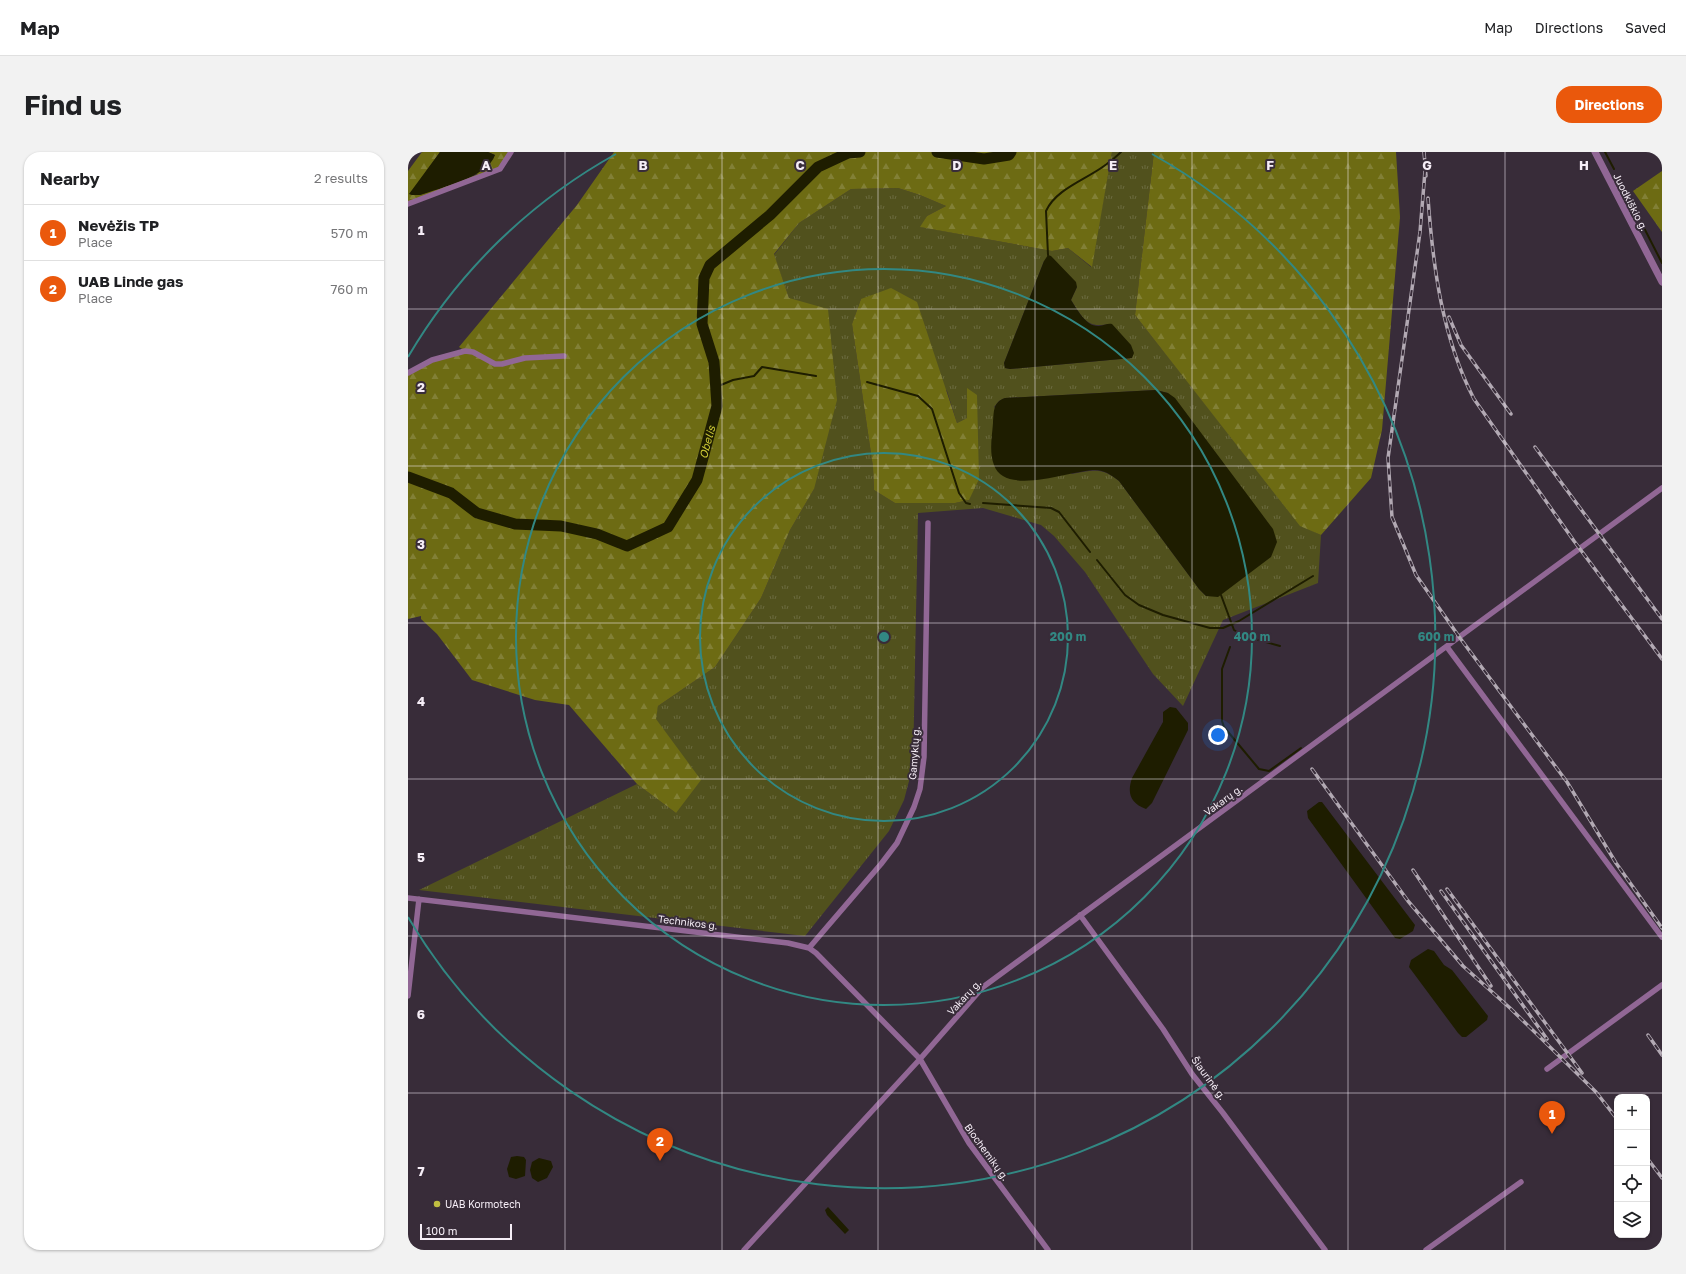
<!DOCTYPE html>
<html lang="en">
<head>
<meta charset="utf-8">
<style>
	body { margin:0; font-family:"Golos Text",sans-serif; background:#f2f2f2; color:#202124 }
	.controls { position:absolute; right:12px; bottom:12px; display:grid; overflow:hidden; border-radius:8px; box-shadow:0 1px 3px #0004 }
	.controls button { width:36px; height:36px; display:grid; place-items:center; padding:0; border:0; border-bottom:1px solid #e0e0e0; background:#fff; color:#202124; font:20px sans-serif }
	.scale { position:absolute; left:12px; bottom:10px; width:92px; box-sizing:border-box; padding-left:4px; border:2px solid #f6eef7; border-top:0; font-size:11px; line-height:14px; white-space:nowrap; color:#f6eef7; -webkit-text-stroke:3px #382c39; paint-order:stroke }
	.you { position:absolute; left:810px; top:583px; width:14px; height:14px; margin:-10px; border:3px solid #fff; border-radius:50%; background:#1a73e8; box-shadow:0 0 0 6px #1a73e833 }
	.badge { display:grid; place-items:center; width:26px; height:26px; border-radius:50%; background:#ea580c; color:#fff; font-size:13px; font-weight:700 }
	.pin { position:absolute; translate:-50% -33px; filter:drop-shadow(0 1px 2px #0008) }
	.pin::after { content:''; position:absolute; top:21px; width:14px; height:12px; background:inherit; clip-path:polygon(0 0,100% 0,50% 100%) }
	.list { margin:0; padding:0; list-style:none }
	h2 { display:flex; justify-content:space-between; align-items:center; height:52px; margin:0; padding:0 16px; font-size:17px }
	h2 small { font-size:13px; font-weight:400; color:#757577 }
	.list li { display:grid; grid-template-columns:26px 1fr auto; gap:12px; align-items:center; box-sizing:border-box; height:56px; padding:0 16px; border-top:1px solid #e0e0e0 }
	.list b { display:block; font-size:15px; white-space:nowrap }
	.list p { margin:0; font-size:13px; white-space:nowrap; color:#757577 }
	.list em { font-size:13px; font-style:normal; color:#757577 }
	.icon { flex:none; width:22px; height:22px; fill:none; stroke:currentColor; stroke-width:2; stroke-linecap:round; stroke-linejoin:round }
	.map { position:relative; flex:none; width:1254px; height:1098px; overflow:hidden; border-radius:16px }
	header { display:flex; align-items:center; gap:24px; box-sizing:border-box; height:56px; padding:0 20px; background:#fff; border-bottom:1px solid #e0e0e0 }
	header strong { font-size:19px }
	nav { display:flex; gap:22px; margin-inline-start:auto; font-size:14px }
	.intro { display:flex; align-items:center; justify-content:space-between; box-sizing:border-box; height:96px; padding:0 24px }
	h1 { margin:0; font-size:28px }
	.button { padding:10px 18px; border-radius:16px; background:#ea580c; color:#fff; font-size:14px; font-weight:700 }
	main { display:flex; gap:24px; padding:0 24px }
	aside { flex:1; background:#fff; border-radius:16px; box-shadow:0 1px 3px #0004 }
	.map>svg:first-child { display:block }
	.grass { fill:url(#grass-tufts); fill-rule:evenodd }
	.forest { fill:url(#forest-firs) }
	.water { fill:#1e1d00 }
	.lines { fill:none; stroke-linecap:round; stroke-linejoin:round }
	.stream { stroke:#1e1d00; stroke-width:2 }
	.river { stroke:#1e1d00; stroke-width:11 }
	.minor { stroke:#916795; stroke-width:5.5 }
	.tertiary { stroke:#916795; stroke-width:7 }
	.rail-casing { stroke:#b2a9b3; stroke-width:3.5 }
	.rail { stroke:#382c39; stroke-width:2; stroke-dasharray:6; stroke-linecap:butt }
	.grid { fill:none; stroke:#f6eef7; stroke-width:1; stroke-opacity:0.55 }
	.ring { fill:none; stroke:#328883; stroke-width:2 }
	.poi-dot { fill:#c0be41; stroke:#382c39; stroke-width:1.5 }
	.labels { text-anchor:middle; stroke-width:4; stroke-linejoin:round; paint-order:stroke }
	.street-label { font-size:10px; fill:#f6eef7; stroke:#382c39 }
	.poi-label { font-size:10px; fill:#f6eef7; stroke:#382c39; text-anchor:start }
	.water-label { font-size:11px; font-style:italic; fill:#ccc935; stroke:#382c39 }
	.grid-label { font-size:13px; text-anchor:middle; font-weight:bold; fill:#f6eef7; stroke:#382c39; stroke-width:4; stroke-linejoin:round; paint-order:stroke }
	.centre { fill:#328883; stroke:#382c39; stroke-width:2 }
	.ring-label { font-size:12px; text-anchor:middle; font-weight:bold; fill:#328883; stroke:#382c39; stroke-width:4; stroke-linejoin:round; paint-order:stroke }
</style>
</head>
<body>
<header>
<strong>Map</strong>
<nav><a>Map</a><a>Directions</a><a>Saved</a></nav>
</header>
<div class="intro"><h1>Find us</h1><a class="button">Directions</a></div>
<main>
<aside>
<h2>Nearby<small>2 results</small></h2>
<ul class="list">
<li><span class="badge">1</span><div><b>Nevėžis TP</b><p>Place</p></div><em>570 m</em></li>
<li><span class="badge">2</span><div><b>UAB Linde gas</b><p>Place</p></div><em>760 m</em></li>
</ul>
</aside>
<div class="map">
<svg width="1254" height="1098" viewBox="0 0 1254 1098">
	<defs>
		<pattern id="grass-tufts" width="24" height="20" patternUnits="userSpaceOnUse"><rect width="24" height="20" fill="#51511d"/><path d="M3 7l-1-3M5 7V3M7 7l1-3M15 17l-1-3M17 17v-4M19 17l1-3" fill="none" stroke="#6b6a3f"/></pattern>
		<pattern id="forest-firs" width="22" height="20" patternUnits="userSpaceOnUse"><rect width="22" height="20" fill="#6d6b13"/><path d="M5 1l3.5 6h-7zM16 11l3.5 6h-7z" fill="#828036"/></pattern>
	</defs>
	<rect width="100%" height="100%" fill="#382c39"/>
	<path class="grass" d="M 704,0 L 746,0 L 727,163 L 892,373 L 913,383 L 910,431 L 815,468 L 775,554 L 745,522 L 677,420 L 646,384 L 633,373 L 575,356 L 510,361 L 505,614 L 496,648 L 481,679 L 397,784 L 11,738 L 229,632 L 268,661 L 247,567 L 250,554 L 307,515 L 353,446 L 382,378 L 406,337 L 381,146 L 366,103 L 391,71 L 443,37 L 490,36 L 512,43 L 538,54 L 519,64 L 513,75 L 644,99 L 660,96 L 683,115 ZM 636,109 L 669,135 L 663,148 C 674,164 678,177 700,172 L 724,206 L 602,217 L 597,216 L 596,211 ZM 453,147 L 539,239 L 549,271 L 559,266 L 559,236 L 561,348 L 547,351 L 487,351 L 466,338 L 465,315 L 444,172 ZM 748,238 L 760,241 L 798,444 L 791,437 L 711,329 C 695,315 684,318 664,322 L 586,255 L 591,249 L 597,246 Z"/>
	<path class="forest" d="M 14,0 L 32,0 L 2,42 L 4,43 L 12,43 L 68,23 L 87,3 L 80,0 L 100,0 L 92,17 L 0,52 L 0,19 Z
		M 206,0 L 704,0 L 684,115 L 660,96 L 644,99 L 512,75 L 519,64 L 538,54 L 512,43 L 490,36 L 443,37 L 391,71 L 366,102 L 381,146 L 420,157 L 429,248 L 406,337 L 382,378 L 353,446 L 307,515 L 250,554 L 248,567 L 293,628 L 268,661 L 229,632 L 161,553 L 127,548 L 64,528 L 29,482 L 13,467 L 13,464 L 0,467 L 0,221 L 24,208 L 57,199 L 51,195 L 169,53 Z
		M 746,0 L 988,0 L 992,65 L 974,278 L 963,326 L 913,383 L 892,374 L 727,163 Z
		M 1254,19 L 1254,80 L 1225,39 Z
		M 483,136 L 509,150 L 549,271 L 559,266 L 559,236 L 569,243 L 571,327 L 561,348 L 547,351 L 487,351 L 466,338 L 465,315 L 444,172 L 453,147 Z"/>
	<path class="water" d="M 32,0 L 80,0 L 87,3 C 80,25 32,36 12,43 L 4,43 L 1,42 Z
		M 640,103 L 643,104 L 668,130 L 669,135 L 663,148 C 669,157 678,175 691,174 C 696,174 699,171 704,172 L 723,193 L 726,201 L 724,206 L 602,217 L 597,216 L 596,211 L 636,109 Z
		M 748,238 L 760,241 L 767,246 L 865,377 L 869,390 L 863,405 L 810,445 L 798,444 L 791,437 L 711,329 C 703,323 697,318 687,318 C 664,318 597,345 586,313 C 581,300 584,285 585,271 C 586,259 585,250 597,246 Z
		M 762,555 L 768,556 L 780,571 L 780,578 L 744,651 L 738,657 C 722,651 719,641 724,626 L 755,570 L 755,560 Z
		M 911,650 L 914,650 L 1007,773 L 1005,779 L 992,787 L 987,786 L 900,666 L 899,659 Z
		M 1020,797 L 1026,799 L 1036,813 L 1044,818 L 1080,864 L 1079,868 L 1058,885 L 1054,885 L 1050,881 L 1001,815 L 1003,808 Z
		M 109,1004 L 116,1005 L 118,1008 L 117,1024 L 108,1027 L 101,1025 L 99,1017 L 103,1005 Z
		M 131,1006 L 143,1009 L 145,1015 L 139,1026 L 130,1030 L 124,1026 L 122,1018 L 124,1010 Z
		M 420,1055 L 441,1078 L 437,1082 L 419,1063 L 417,1058 Z"/>
	<g class="lines">
		<path class="stream" d="M 1197,0 L 1206,17
			M 1210,25 L 1254,111
			M 640,103 L 638,59 C 648,37 677,28 696,14 C 702,10 708,5 713,0
			M 459,230 L 510,244 L 524,257 L 551,341 L 558,351 L 562,352
			M 308,235 L 325,228 L 346,224 L 354,215 L 408,224
			M 575,351 L 643,356 L 651,360 L 682,400
			M 689,408 L 717,443 L 731,453 L 755,463 L 802,476 L 815,476 L 831,469 L 905,424
			M 813,443 L 826,478 L 836,484 L 872,494
			M 822,495 L 814,517 L 814,569 L 816,575 L 851,617 L 861,619 L 893,596"/>
		<g class="river">
			<path d="M 529,0 L 576,7 L 601,3 L 603,0"/>
			<path id="s1" d="M 0,325 L 43,341 L 69,361 L 107,372 L 153,374 L 189,382 L 219,394 L 260,375 L 289,328 L 309,254 L 306,210 L 294,172 L 296,126 L 302,113 L 362,63 L 410,15 L 440,1 L 452,0"/>
		</g>
		<path class="minor" d="M 0,52 L 92,17 L 103,0
			M 0,221 L 24,208 L 57,199 L 65,200 L 87,212 L 94,212 L 117,206 L 156,204
			M 1039,495 L 1254,785
			M 0,746 L 380,791 L 401,796 L 408,801 L 512,907 L 561,991 L 640,1098
			M 672,763 L 755,877 L 784,922 L 815,961 L 917,1098
			M 401,796 L 473,712 L 489,691 L 506,655 L 512,637 L 516,605 L 520,371
			M 0,844 L 11,747
			M 1139,917 L 1254,833
			M 336,1098 L 512,907 L 575,835 L 1254,336
			M 1018,1098 L 1113,1030"/>
		<path class="tertiary" d="M 1187,0 L 1254,130"/>
		<defs>
			<path id="rail" d="M 1016,0 L 1018,24
				M 1017,19 L 1012,80 L 980,306 L 984,365 L 1008,423 L 1052,486 L 1159,630 L 1208,711 L 1254,776
				M 1020,46 C 1025,115 1034,185 1066,247 L 1166,389 L 1254,507
				M 1041,165 L 1053,193 L 1103,262
				M 1127,295 L 1254,467
				M 904,617 L 1000,749 L 1055,814 L 1102,856 L 1188,940 L 1209,967
				M 1005,718 L 1083,834
				M 1039,737 L 1174,921
				M 1033,739 L 1139,887
				M 1240,883 L 1254,903
				M 1239,1006 L 1254,1026"/>
		</defs>
		<use href="#rail" class="rail-casing"/>
		<use href="#rail" class="rail"/>
	</g>
	<path class="grid" d="M 157,0 L 157,1098M 314,0 L 314,1098M 470,0 L 470,1098M 627,0 L 627,1098M 784,0 L 784,1098M 940,0 L 940,1098M 1097,0 L 1097,1098M 0,157 L 1254,157M 0,314 L 1254,314M 0,471 L 1254,471M 0,627 L 1254,627M 0,784 L 1254,784M 0,941 L 1254,941"/>
	<g class="ring">
		<circle cx="476" cy="485" r="184"/>
		<circle cx="476" cy="485" r="368"/>
		<path d="M0 205A552 552 0 0 1 208 2M744 2A552 552 0 1 1 0 765"/>
	</g>
	<circle class="poi-dot" cx="29" cy="1052" r="4"/>
	<g class="labels">
		<g class="street-label">
			<text transform="translate(1223 50) rotate(63)" y="4">Juodkiškio g.</text>
			<text transform="translate(506 601) rotate(-86)" y="4">Gamyklų g.</text>
			<text transform="translate(815 648) rotate(-36)" y="4">Vakarų g.</text>
			<text transform="translate(280 770) rotate(7)" y="4">Technikos g.</text>
			<text transform="translate(556 845) rotate(-47)" y="4">Vakarų g.</text>
			<text transform="translate(801 926) rotate(54)" y="4">Šiaurinė g.</text>
			<text transform="translate(579 1000) rotate(54)" y="4">Biochemikų g.</text>
		</g>
		<g class="poi-label">
			<text x="37" y="1056">UAB Kormotech</text>
		</g>
		<g class="water-label">
			<text dy="4" stroke="none"><textPath href="#s1" startOffset="373">Obelis</textPath></text>
		</g>
	</g>
	<g class="grid-label">
		<text x="78" y="18">A</text>
		<text x="235" y="18">B</text>
		<text x="392" y="18">C</text>
		<text x="549" y="18">D</text>
		<text x="705" y="18">E</text>
		<text x="862" y="18">F</text>
		<text x="1019" y="18">G</text>
		<text x="1176" y="18">H</text>
		<text x="13" y="83">1</text>
		<text x="13" y="240">2</text>
		<text x="13" y="397">3</text>
		<text x="13" y="554">4</text>
		<text x="13" y="710">5</text>
		<text x="13" y="867">6</text>
		<text x="13" y="1024">7</text>
	</g>
	<circle cx="476" cy="485" r="6" class="centre"/>
	<g class="ring-label">
		<text x="660" y="489">200 m</text>
		<text x="844" y="489">400 m</text>
		<text x="1028" y="489">600 m</text>
	</g>
</svg>
<div class="controls">
<button>+</button>
<button>−</button>
<button><svg class="icon" aria-label="locate" viewBox="0 0 24 24"><circle cx="12" cy="12" r="6"/><path d="M12 2v4M12 18v4M2 12h4M18 12h4"/></svg></button>
<button><svg class="icon" aria-label="layers" viewBox="0 0 24 24"><path d="M12 4l9 5-9 5-9-5zM3 14l9 5 9-5"/></svg></button>
</div>
<div class="scale">100 m</div>
<div class="you"></div>
<div class="pin badge" style="left:1144px;top:982px">1</div>
<div class="pin badge" style="left:252px;top:1009px">2</div>
</div>
</main>
</body>
</html>
